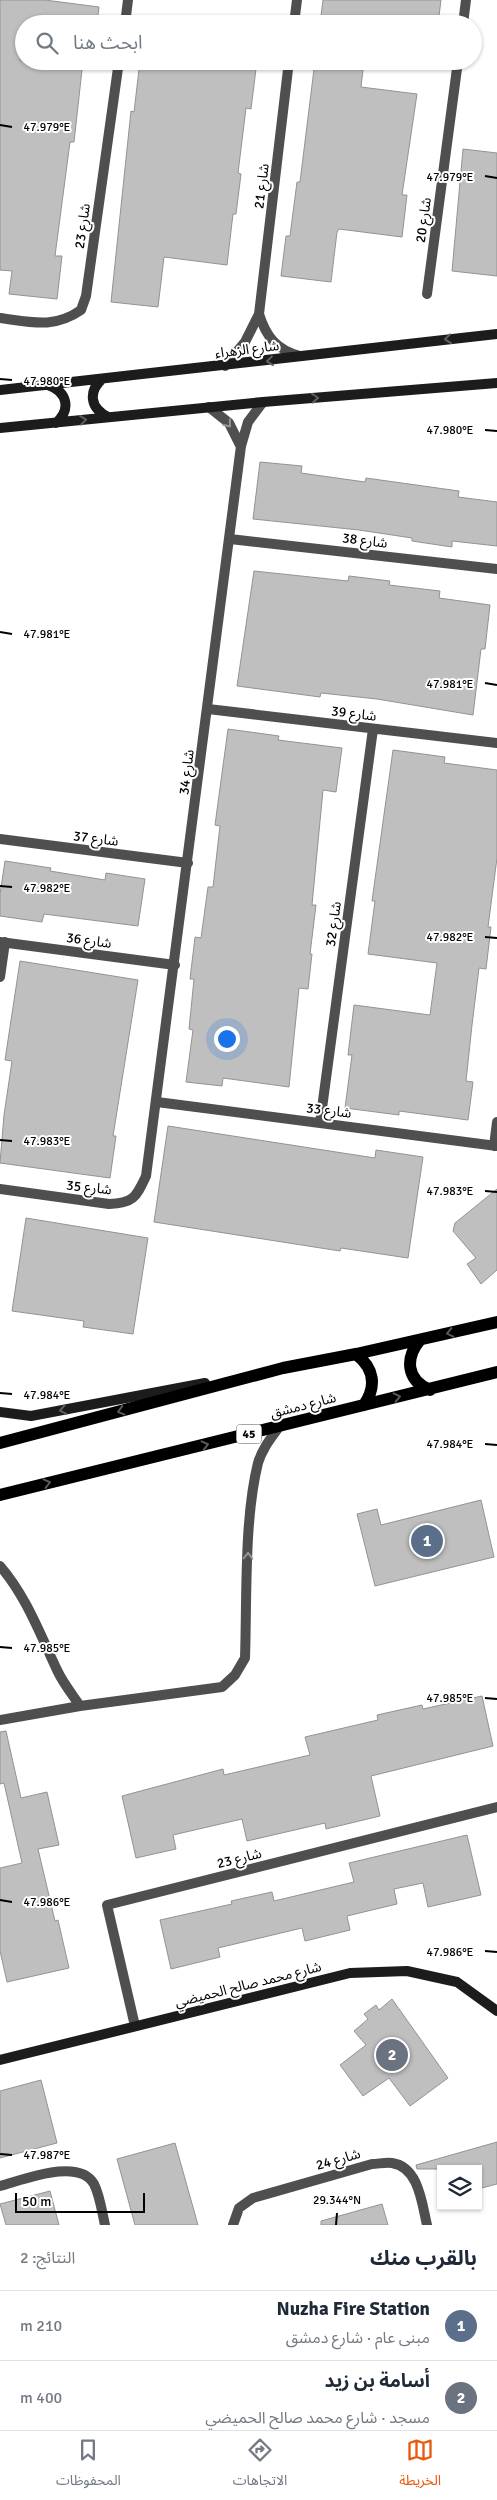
<!DOCTYPE html>
<html lang="ar">
<head>
<meta charset="utf-8">
<style>
	body { margin:0; font-family:Signika,"Noto Sans Arabic",sans-serif; background:#f2f2f3; color:#1f2937; direction:rtl }
	.controls { position:absolute; right:15px; bottom:15px; display:grid; overflow:hidden; border-radius:0px; box-shadow:0 1px 4px #0004 }
	.controls button { width:45px; height:45px; display:grid; place-items:center; padding:0; border:0; border-bottom:1px solid #e0e1e3; background:#fff; color:#1f2937; font:25px sans-serif }
	.scale { position:absolute; left:15px; bottom:12px; width:130px; box-sizing:border-box; padding-left:5px; border:2px solid #000; border-top:0; font-size:14px; line-height:18px; white-space:nowrap; color:#000; -webkit-text-stroke:4px #fff; paint-order:stroke }
	.you { position:absolute; left:226px; top:1038px; width:18px; height:18px; margin:-12px; border:4px solid #fff; border-radius:50%; background:#1a73e8; box-shadow:0 0 0 8px #1a73e833 }
	.badge { display:grid; place-items:center; width:32px; height:32px; border-radius:50%; background:#ea580c; color:#fff; font-size:16px; font-weight:700 }
	.pin { position:absolute; translate:-50% -50%; border:2px solid #fff; box-shadow:0 1px 5px #0006 }
	.list { margin:0; padding:0; list-style:none }
	h2 { display:flex; justify-content:space-between; align-items:center; height:65px; margin:0; padding:0 20px; font-size:21px }
	h2 small { font-size:16px; font-weight:400; color:#747a83 }
	.list li { display:grid; grid-template-columns:32px 1fr auto; gap:15px; align-items:center; box-sizing:border-box; height:70px; padding:0 20px; border-top:1px solid #e0e1e3 }
	.list b { display:block; font-size:19px; white-space:nowrap }
	.list p { margin:0; font-size:16px; white-space:nowrap; color:#747a83 }
	.list em { font-size:16px; font-style:normal; color:#747a83 }
	.icon { flex:none; width:28px; height:28px; fill:none; stroke:currentColor; stroke-width:2; stroke-linecap:round; stroke-linejoin:round }
	.map { position:relative; flex:none; width:497px; height:2225px; overflow:hidden; direction:ltr }
	.search { position:absolute; background:#fff; box-shadow:0 1px 4px #0004; left:15px; right:15px; top:15px; height:55px; display:flex; align-items:center; gap:12px; box-sizing:border-box; padding:0 18px; border-radius:28px; color:#747a83; font-size:19px }
	.sheet { height:205px; background:#fff }
	nav { display:flex; justify-content:space-around; align-items:center; box-sizing:border-box; height:70px; border-top:1px solid #e0e1e3; background:#fff; font-size:14px; color:#747a83 }
	nav a { display:grid; justify-items:center; gap:2px }
	nav .on { color:#ea580c }
	.map>svg:first-child { display:block }
	.building { fill:#bfbfbf; stroke:#939393 }
	.lines { fill:none; stroke-linecap:round; stroke-linejoin:round }
	.street { stroke:#4f4f4f; stroke-width:10 }
	.secondary { stroke:#1c1c1c; stroke-width:10 }
	.primary { stroke:#000; stroke-width:12 }
	.oneway { stroke:#606060 }
	.oneway2 { stroke:#959595 }
	.oneway3 { stroke:#595959 }
	.ticks { fill:none; stroke:#000; stroke-width:2 }
	.labels { text-anchor:middle; stroke-width:4; stroke-linejoin:round; paint-order:stroke }
	.shield { fill:#fff; stroke:#4c4c4c; stroke-width:1 }
	.shield-label { font-size:12px; font-weight:bold; fill:#000 }
	.street-label { font-size:14px; fill:#000; stroke:#fff }
	.ticks-label { font-size:12px; text-anchor:middle; fill:#000; stroke:#fff; stroke-width:4; stroke-linejoin:round; paint-order:stroke }
</style>
</head>
<body>
<div class="map">
<svg width="497" height="2225" viewBox="0 0 497 2225">
	<rect width="100%" height="100%" fill="#fff"/>
	<path class="building" d="M 0,0 L 45,0 L 99,7 L 97,24 L 24,24 L 20,61 L 83,61 L 74,142 L 70,142 L 55,256 L 62,256 L 57,299 L 9,294 L 12,271 L 0,270 Z
		M 323,0 L 441,0 L 438,24 L 320,24 Z
		M 140,61 L 192,63 L 192,61 L 257,61 L 251,109 L 246,108 L 238,173 L 241,174 L 236,214 L 233,214 L 227,265 L 164,257 L 158,307 L 111,302 L 131,111 L 134,112 Z
		M 315,61 L 364,61 L 361,87 L 417,94 L 402,195 L 407,195 L 402,237 L 339,229 L 337,232 L 331,282 L 281,276 L 286,236 L 290,236 L 297,182 L 300,182 Z
		M 463,149 L 497,153 L 497,276 L 452,271 Z
		M 260,462 L 302,466 L 301,473 L 365,482 L 366,478 L 459,491 L 458,497 L 497,502 L 497,546 L 452,541 L 452,547 L 412,541 L 412,538 L 359,530 L 253,519 Z
		M 254,571 L 348,581 L 349,576 L 390,581 L 389,585 L 440,591 L 439,598 L 490,605 L 485,649 L 481,649 L 473,715 L 377,699 L 321,693 L 320,697 L 237,686 Z
		M 228,729 L 279,736 L 278,740 L 342,748 L 336,792 L 323,790 L 312,905 L 316,905 L 310,954 L 312,954 L 308,989 L 299,988 L 289,1087 L 223,1078 L 222,1086 L 186,1082 L 193,1030 L 189,1029 L 194,979 L 190,979 L 195,937 L 201,938 L 208,887 L 213,887 L 220,826 L 215,825 Z
		M 393,750 L 445,757 L 444,763 L 497,770 L 497,858 L 488,927 L 491,927 L 486,969 L 479,968 L 472,1025 L 466,1081 L 473,1082 L 468,1120 L 399,1111 L 399,1115 L 345,1108 L 352,1055 L 348,1055 L 354,1005 L 430,1015 L 437,963 L 368,954 L 375,901 L 372,901 Z
		M 5,861 L 51,868 L 50,871 L 105,880 L 106,873 L 145,879 L 138,926 L 44,914 L 42,922 L 0,916 L 0,894 Z
		M 20,961 L 138,980 L 113,1136 L 116,1136 L 110,1178 L 0,1163 L 4,1115 L 12,1061 L 5,1060 Z
		M 168,1126 L 375,1158 L 376,1150 L 423,1157 L 408,1258 L 341,1248 L 340,1251 L 154,1222 Z
		M 497,1189 L 497,1270 L 481,1284 L 467,1264 L 476,1258 L 453,1231 L 455,1223 Z
		M 26,1218 L 148,1238 L 133,1334 L 83,1327 L 84,1321 L 12,1311 Z
		M 481,1500 L 494,1557 L 375,1586 L 357,1514 L 377,1509 L 381,1525 Z
		M 482,1696 L 493,1746 L 371,1776 L 380,1816 L 326,1829 L 325,1823 L 247,1841 L 242,1819 L 173,1835 L 176,1849 L 136,1858 L 122,1796 L 223,1769 L 224,1775 L 310,1755 L 305,1737 L 378,1720 L 377,1715 L 422,1705 L 423,1709 Z
		M 6,1731 L 21,1798 L 47,1792 L 59,1845 L 38,1849 L 55,1921 L 58,1920 L 69,1968 L 7,1982 L 0,1951 L 0,1868 L 22,1863 L 4,1783 L 0,1784 L 0,1732 Z
		M 467,1835 L 481,1895 L 428,1907 L 423,1883 L 394,1889 L 397,1904 L 347,1916 L 350,1930 L 305,1941 L 302,1928 L 218,1948 L 220,1957 L 171,1969 L 160,1920 L 232,1904 L 231,1901 L 272,1892 L 274,1901 L 354,1882 L 349,1863 Z
		M 392,1999 L 448,2078 L 410,2106 L 389,2078 L 363,2096 L 340,2065 L 366,2045 L 354,2031 L 368,2019 L 364,2014 L 376,2005 L 379,2010 Z
		M 41,2080 L 57,2143 L 0,2158 L 0,2091 Z
		M 497,2142 L 497,2184 L 478,2189 L 478,2169 L 417,2169 L 416,2165 Z
		M 175,2143 L 198,2225 L 135,2225 L 117,2159 Z
		M 50,2191 L 59,2225 L 6,2225 L 0,2204 Z
		M 382,2204 L 388,2225 L 321,2225 L 321,2221 Z"/>
	<g class="lines">
		<path class="street" d="M 125,24 L 128,0
			M 294,24 L 297,0
			M 463,24 L 466,0
			M 427,294 L 458,61
			M 259,314 C 266,337 277,350 300,356
			M 0,318 C 31,322 54,329 81,310 L 86,296 L 119,61
			M 225,366 L 245,342 L 259,314 L 289,61
			M 209,407 L 229,423 L 240,445
			M 230,539 L 497,569
			M 208,709 L 497,743
			M 0,839 L 188,863
			M 0,942 L 175,965
			M 0,977 L 5,942
			M 157,1102 L 497,1146
			M 320,1123 L 373,729
			M 494,1146 L 497,1122
			M 0,1189 L 109,1204 C 134,1203 136,1197 146,1176 L 241,446 L 248,422 L 263,402
			M 0,1566 C 26,1596 40,1634 57,1670 C 63,1683 72,1694 80,1706
			M 0,1720 L 80,1706 L 222,1687 L 235,1675 L 245,1658 C 247,1599 244,1519 258,1463 C 262,1449 271,1438 279,1427
			M 135,2026 L 107,1905 L 497,1807
			M 0,2186 C 23,2180 79,2157 94,2184 C 100,2196 102,2212 105,2225
			M 233,2225 L 239,2208 L 253,2198 L 372,2164 C 378,2164 386,2162 392,2163 C 419,2167 422,2204 427,2225"/>
		<path class="secondary" d="M 102,379 C 88,392 90,408 108,417
			M 48,385 C 68,392 71,410 56,423
			M 0,390 L 497,334
			M 0,428 L 263,402 L 497,383
			M 0,1412 L 31,1416 L 205,1383
			M 0,2060 L 350,1973 L 407,1971 L 457,1982 L 497,2011"/>
		<path class="primary" d="M 420,1340 C 405,1358 406,1380 430,1390
			M 356,1354 C 374,1368 377,1386 364,1405
			M 0,1443 L 283,1368 L 356,1354 L 497,1322
			M 0,1495 L 497,1372"/>
	</g>
	<defs><path id="oneway-chevron" d="M-2-3.5L2.5 0L-2 3.5" fill="none" stroke-width="1.6" stroke-linecap="round" stroke-linejoin="round" transform="scale(1.25)"/></defs>
	<g class="oneway">
		<use href="#oneway-chevron" transform="translate(448 339) rotate(174)"/>
		<use href="#oneway-chevron" transform="translate(270 361) rotate(173)"/>
		<use href="#oneway-chevron" transform="translate(315 398) rotate(-5)"/>
		<use href="#oneway-chevron" transform="translate(83 420) rotate(-7)"/>
		<use href="#oneway-chevron" transform="translate(63 1410) rotate(169)"/>
	</g>
	<g class="oneway2">
		<use href="#oneway-chevron" transform="translate(228 424) rotate(51)"/>
		<use href="#oneway-chevron" transform="translate(248 1556) rotate(-88)"/>
	</g>
	<g class="oneway3">
		<use href="#oneway-chevron" transform="translate(450 1333) rotate(167)"/>
		<use href="#oneway-chevron" transform="translate(397 1397) rotate(-13)"/>
		<use href="#oneway-chevron" transform="translate(121 1411) rotate(165)"/>
		<use href="#oneway-chevron" transform="translate(205 1445) rotate(-14)"/>
		<use href="#oneway-chevron" transform="translate(47 1483) rotate(-14)"/>
	</g>
	<path class="ticks" d="M 0,125 L 12,127M 485,176 L 497,178M 0,379 L 12,380M 485,430 L 497,431M 0,632 L 12,634M 485,683 L 497,685M 0,886 L 12,887M 485,937 L 497,938M 0,1140 L 12,1141M 485,1191 L 497,1192M 0,1393 L 12,1394M 485,1444 L 497,1445M 0,1647 L 12,1648M 485,1698 L 497,1699M 0,1900 L 12,1902M 485,1951 L 497,1952M 0,2154 L 12,2155M 336,2225 L 337,2213"/>
	<g class="labels">
		<rect class="shield" x="236.5" y="1424.5" width="25" height="19" rx="4"/>
		<g class="shield-label">
			<text x="249" y="1438">45</text>
		</g>
		<g class="street-label">
			<text transform="translate(261 186) rotate(-83)" y="5">شارع 21</text>
			<text transform="translate(423 220) rotate(-82)" y="5">شارع 20</text>
			<text transform="translate(82 226) rotate(-82)" y="5">شارع 23</text>
			<text transform="translate(247 349) rotate(-7)" y="5">شارع الزهراء</text>
			<text transform="translate(365 540) rotate(7)" y="5">شارع 38</text>
			<text transform="translate(354 713) rotate(7)" y="5">شارع 39</text>
			<text transform="translate(186 772) rotate(-83)" y="5">شارع 34</text>
			<text transform="translate(96 838) rotate(7)" y="5">شارع 37</text>
			<text transform="translate(333 924) rotate(-82)" y="5">شارع 32</text>
			<text transform="translate(89 940) rotate(8)" y="5">شارع 36</text>
			<text transform="translate(329 1110) rotate(7)" y="5">شارع 33</text>
			<text transform="translate(89 1187) rotate(6)" y="5">شارع 35</text>
			<text transform="translate(303 1405) rotate(-14)" y="5">شارع دمشق</text>
			<text transform="translate(239 1858) rotate(-14)" y="5">شارع 23</text>
			<text transform="translate(248 1984) rotate(-14)" y="5">شارع محمد صالح الحميضي</text>
			<text transform="translate(338 2159) rotate(-16)" y="5">شارع 24</text>
		</g>
	</g>
	<g class="ticks-label">
		<text x="47" y="131">47.979°E</text>
		<text x="450" y="181">47.979°E</text>
		<text x="47" y="385">47.980°E</text>
		<text x="450" y="434">47.980°E</text>
		<text x="47" y="638">47.981°E</text>
		<text x="450" y="688">47.981°E</text>
		<text x="47" y="892">47.982°E</text>
		<text x="450" y="941">47.982°E</text>
		<text x="47" y="1145">47.983°E</text>
		<text x="450" y="1195">47.983°E</text>
		<text x="47" y="1399">47.984°E</text>
		<text x="450" y="1448">47.984°E</text>
		<text x="47" y="1652">47.985°E</text>
		<text x="450" y="1702">47.985°E</text>
		<text x="47" y="1906">47.986°E</text>
		<text x="450" y="1956">47.986°E</text>
		<text x="47" y="2159">47.987°E</text>
		<text x="337" y="2204">29.344°N</text>
	</g>
</svg>
<div class="controls">
<button><svg class="icon" aria-label="layers" viewBox="0 0 24 24"><path d="M12 4l9 5-9 5-9-5zM3 14l9 5 9-5"/></svg></button>
</div>
<div class="scale">50 m</div>
<div class="you"></div>
<div class="pin badge" style="left:427px;top:1541px;background:#5c6f8a">1</div>
<div class="pin badge" style="left:392px;top:2055px;background:#6b7280">2</div>
<div class="search"><svg class="icon" aria-label="search" viewBox="0 0 24 24"><circle cx="10" cy="10" r="6"/><path d="M15 15l6 6"/></svg>ابحث هنا</div>
</div>
<section class="sheet">
<h2>بالقرب منك<small>النتائج: 2</small></h2>
<ul class="list">
<li><span class="badge" style="background:#5c6f8a">1</span><div><b>Nuzha Fire Station</b><p>مبنى عام · شارع دمشق</p></div><em>210 m</em></li>
<li><span class="badge" style="background:#6b7280">2</span><div><b>أسامة بن زيد</b><p>مسجد · شارع محمد صالح الحميضي</p></div><em>400 m</em></li>
</ul>
</section>
<nav>
<a class="on"><svg class="icon" aria-label="map" viewBox="0 0 24 24"><path d="M3 6l6-2 6 2 6-2v14l-6 2-6-2-6 2zM9 4v14M15 6v14"/></svg>الخريطة</a>
<a><svg class="icon" aria-label="directions" viewBox="0 0 24 24"><path d="M12 3l9 9-9 9-9-9zM9 14v-3h6M13 9l2 2-2 2"/></svg>الاتجاهات</a>
<a><svg class="icon" aria-label="saved" viewBox="0 0 24 24"><path d="M7 4h10v16l-5-4-5 4z"/></svg>المحفوظات</a>
</nav>
</body>
</html>
